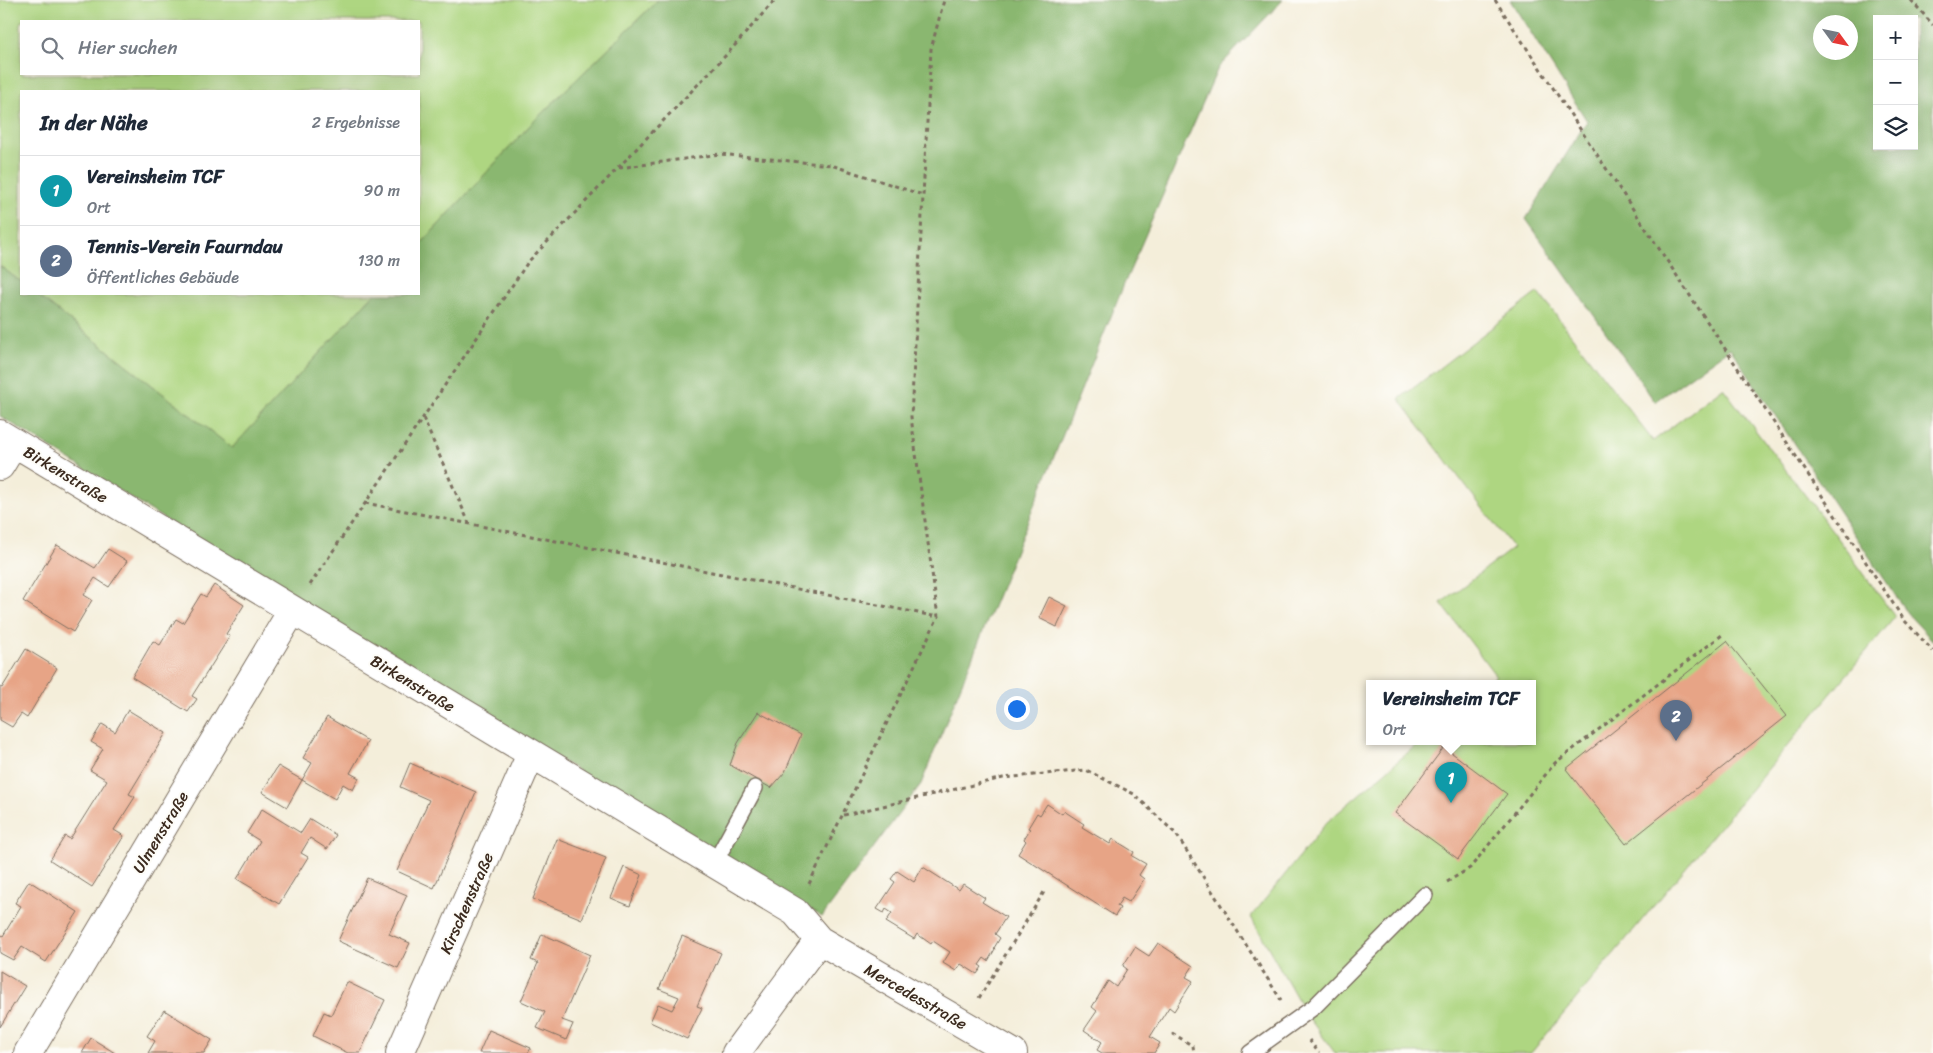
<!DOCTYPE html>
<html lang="de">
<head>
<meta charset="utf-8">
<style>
	body { margin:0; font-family:Sriracha,sans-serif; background:#f6f6f7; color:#1f2937 }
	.controls { position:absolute; right:15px; top:15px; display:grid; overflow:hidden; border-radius:0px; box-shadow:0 5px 20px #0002 }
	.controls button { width:45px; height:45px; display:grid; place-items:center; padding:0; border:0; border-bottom:1px solid #e0e1e3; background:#fff; color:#1f2937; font:25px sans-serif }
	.compass { position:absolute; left:1813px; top:15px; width:45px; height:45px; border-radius:50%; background:#fff; box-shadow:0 5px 20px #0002; rotate:123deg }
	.you { position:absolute; left:1016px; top:708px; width:18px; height:18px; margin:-12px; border:4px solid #fff; border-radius:50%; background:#1a73e8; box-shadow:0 0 0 8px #1a73e833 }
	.badge { display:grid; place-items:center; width:32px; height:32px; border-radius:50%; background:#c8321e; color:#fff; font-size:16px; font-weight:700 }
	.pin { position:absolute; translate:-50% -41px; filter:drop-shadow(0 1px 2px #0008) }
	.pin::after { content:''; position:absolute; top:26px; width:18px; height:15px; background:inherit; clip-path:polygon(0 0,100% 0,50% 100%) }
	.popup { position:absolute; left:1366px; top:680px; width:170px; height:65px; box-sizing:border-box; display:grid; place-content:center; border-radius:0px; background:#fff; filter:drop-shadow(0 1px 4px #0005); font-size:16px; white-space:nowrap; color:#747a83 }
	.popup b { font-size:19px; color:#1f2937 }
	.popup::after { content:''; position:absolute; left:50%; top:100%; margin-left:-10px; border:10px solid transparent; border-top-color:#fff }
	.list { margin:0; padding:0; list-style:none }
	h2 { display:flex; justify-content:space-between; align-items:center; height:65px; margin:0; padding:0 20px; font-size:21px }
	h2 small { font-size:16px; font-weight:400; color:#747a83 }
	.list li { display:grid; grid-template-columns:32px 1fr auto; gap:15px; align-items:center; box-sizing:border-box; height:70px; padding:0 20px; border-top:1px solid #e0e1e3 }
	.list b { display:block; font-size:19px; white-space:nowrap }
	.list p { margin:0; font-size:16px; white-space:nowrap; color:#747a83 }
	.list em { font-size:16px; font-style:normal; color:#747a83 }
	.icon { flex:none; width:28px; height:28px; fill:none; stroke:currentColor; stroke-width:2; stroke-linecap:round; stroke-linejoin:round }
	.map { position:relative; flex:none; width:1933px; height:1053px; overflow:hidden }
	.search { position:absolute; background:#fff; box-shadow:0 5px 20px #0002; left:20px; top:20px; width:400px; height:55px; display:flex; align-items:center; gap:12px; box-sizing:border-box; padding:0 18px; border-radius:0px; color:#747a83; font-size:19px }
	.panel { position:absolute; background:#fff; box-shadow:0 5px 20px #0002; left:20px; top:90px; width:400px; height:205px; border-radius:0px }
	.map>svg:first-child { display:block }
	.green { fill:#aed681; stroke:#748050; fill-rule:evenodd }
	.forest { fill:#8ab76f; stroke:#627046; fill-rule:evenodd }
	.building { fill:#e7a486 }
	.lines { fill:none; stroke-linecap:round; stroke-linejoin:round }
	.lane-casing { stroke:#7c6f60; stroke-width:18 }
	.street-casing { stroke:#7c6f60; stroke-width:30 }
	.path { stroke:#7c6f60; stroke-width:3; stroke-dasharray:4 4; stroke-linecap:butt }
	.lane { stroke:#fff; stroke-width:15 }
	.street { stroke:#fff; stroke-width:28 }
	.labels { text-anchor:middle; stroke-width:4; stroke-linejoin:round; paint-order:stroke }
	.street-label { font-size:16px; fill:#3b2a1e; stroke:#fdfcf7 }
</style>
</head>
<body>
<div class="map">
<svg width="1933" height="1053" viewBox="0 0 1933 1053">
	<rect width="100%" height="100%" fill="#fdfcf7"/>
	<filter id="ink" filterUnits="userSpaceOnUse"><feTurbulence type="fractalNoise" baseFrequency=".02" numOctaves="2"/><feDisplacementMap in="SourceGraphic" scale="10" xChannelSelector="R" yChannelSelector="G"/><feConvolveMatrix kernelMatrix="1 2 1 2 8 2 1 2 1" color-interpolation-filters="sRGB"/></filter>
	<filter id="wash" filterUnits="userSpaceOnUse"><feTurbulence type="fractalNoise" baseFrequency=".0096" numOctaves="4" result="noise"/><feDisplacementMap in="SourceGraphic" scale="20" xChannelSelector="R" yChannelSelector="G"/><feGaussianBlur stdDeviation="1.12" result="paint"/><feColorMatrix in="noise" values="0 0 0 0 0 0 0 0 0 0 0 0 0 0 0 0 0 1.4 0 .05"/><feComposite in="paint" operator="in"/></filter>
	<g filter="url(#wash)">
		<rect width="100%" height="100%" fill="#f4eeda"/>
		<path class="green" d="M 0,0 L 658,0 L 533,122 L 419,246 L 419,91 L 21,91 L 21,282 L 0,266 ZM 21,21 L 419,21 L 419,74 L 21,74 Z
			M 1538,292 L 1653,441 L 1723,388 L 1835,534 L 1895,617 L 1531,1053 L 1335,1053 L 1306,1014 L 1251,917 L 1327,822 L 1420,742 L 1532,742 L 1532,684 L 1486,684 L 1496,676 L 1441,603 L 1513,548 L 1399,399 Z
			M 36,294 L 374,294 L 232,448 Z"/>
		<path class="forest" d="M 658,0 L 1283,0 L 1218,68 L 1125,282 L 921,784 L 822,917 L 284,594 L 0,416 L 0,266 L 21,282 L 21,294 L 36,294 L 232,448 L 374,294 L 419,294 L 419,246 L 533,122 Z
			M 1510,0 L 1933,0 L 1933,641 L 1907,613 L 1730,348 L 1655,402 L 1526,219 L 1587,121 ZM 1877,19 L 1914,19 L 1914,146 L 1877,146 ZM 1820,22 L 1850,22 L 1850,52 L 1820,52 Z"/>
		<g id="blocks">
			<path class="building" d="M 57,545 L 95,568 L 108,549 L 127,561 L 109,587 L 95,578 L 84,595 L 92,600 L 73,632 L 23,601 Z
				M 214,585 L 244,605 L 226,634 L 230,636 L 192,696 L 197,699 L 188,712 L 132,677 L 153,641 L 160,645 L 176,619 L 183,623 L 201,594 L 206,597 Z
				M 1049,597 L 1067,606 L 1057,627 L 1039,618 Z
				M 1727,641 L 1787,716 L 1626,844 L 1566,769 Z
				M 26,649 L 57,668 L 27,718 L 21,714 L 12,727 L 0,720 L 0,687 L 2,688 Z
				M 128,710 L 166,733 L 129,794 L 135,797 L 114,830 L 124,836 L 92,887 L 50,860 L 65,836 L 70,839 L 107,780 L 90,770 L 103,749 L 91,742 L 102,724 L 115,732 Z
				M 758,712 L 801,735 L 785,772 L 771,788 L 730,765 L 738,743 Z
				M 327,717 L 368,741 L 350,773 L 359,778 L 353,790 L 343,784 L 335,799 L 302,780 L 287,807 L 262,792 L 278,766 L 302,780 L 312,763 L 303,758 Z
				M 1444,747 L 1507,794 L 1458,859 L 1395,813 Z
				M 410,763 L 476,792 L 434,888 L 397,871 L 429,800 L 400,787 Z
				M 1047,804 L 1062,814 L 1064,811 L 1084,824 L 1082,827 L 1110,844 L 1113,839 L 1134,852 L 1132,856 L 1146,864 L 1139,875 L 1144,879 L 1129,902 L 1122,898 L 1117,906 L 1120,908 L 1115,916 L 1018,854 L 1026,841 L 1024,839 L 1030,829 L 1028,828 L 1037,813 L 1040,815 Z
				M 262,809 L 301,833 L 310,819 L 336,835 L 327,849 L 310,838 L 301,853 L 308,857 L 279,904 L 237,879 L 260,841 L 247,833 Z
				M 557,839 L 606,858 L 582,919 L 533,899 Z
				M 624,867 L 642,875 L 630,906 L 611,898 Z
				M 923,867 L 959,890 L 963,884 L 985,898 L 982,902 L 1006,917 L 995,934 L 1000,938 L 994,948 L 995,949 L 988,961 L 984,958 L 979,965 L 982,967 L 977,974 L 961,964 L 956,971 L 943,963 L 950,952 L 933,941 L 931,944 L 917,934 L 914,939 L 886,922 L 892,913 L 886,909 L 884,913 L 877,909 L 895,882 L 891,879 L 897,871 L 914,882 Z
				M 367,878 L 407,895 L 389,934 L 410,943 L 398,968 L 338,941 Z
				M 29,881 L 78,912 L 46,962 L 22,947 L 13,960 L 0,953 L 0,934 L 3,936 L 21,906 L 15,903 Z
				M 542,934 L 590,955 L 562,1020 L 573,1024 L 566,1040 L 537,1028 L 545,1012 L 521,1001 L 538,963 L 531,960 Z
				M 682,936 L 721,953 L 697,1006 L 702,1008 L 687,1039 L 650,1022 L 658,1004 L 672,1010 L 679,997 L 659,989 Z
				M 1158,943 L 1193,966 L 1186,977 L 1193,981 L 1174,1011 L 1169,1007 L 1150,1037 L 1160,1043 L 1154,1053 L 1102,1053 L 1097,1050 L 1102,1042 L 1084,1030 L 1097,1011 L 1092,1007 L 1108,981 L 1116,987 L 1127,969 L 1123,966 L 1135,947 L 1149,956 Z
				M 0,971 L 25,986 L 0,1027 Z
				M 347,982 L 385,1000 L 360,1053 L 348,1053 L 313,1036 L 324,1012 L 331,1015 Z
				M 164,1010 L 212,1040 L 204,1053 L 148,1053 L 155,1041 L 147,1036 Z
				M 489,1030 L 531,1048 L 528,1053 L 479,1053 Z
				M 91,1038 L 115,1053 L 82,1053 Z"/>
		</g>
	</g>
	<g filter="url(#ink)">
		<use href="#blocks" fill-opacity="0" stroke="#7c6f60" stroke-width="1"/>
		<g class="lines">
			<defs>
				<path id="lane" d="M 714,864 L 755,788
					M 1250,1053 L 1314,1007 L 1425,895"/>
				<path id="street" d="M 0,434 L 795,912 L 819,940 L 1013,1053
					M 0,466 L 14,443
					M 28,1053 L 292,611
					M 400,1053 L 531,754
					M 736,1053 L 819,940"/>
			</defs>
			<use href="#lane" class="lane-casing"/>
			<use href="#street" class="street-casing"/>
			<path class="path" d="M 1495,0 L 1904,620 L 1933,651
				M 1911,0 L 1933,25
				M 619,168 L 720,154 L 831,165 L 923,195
				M 423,418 L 469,523
				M 365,503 L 938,617
				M 310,585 L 528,262 L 728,53 L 775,0
				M 844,815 L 1003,778 L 1086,770 L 1134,794 L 1176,834 L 1281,1000
				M 1447,882 L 1470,868 L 1555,763 L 1722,635
				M 809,884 L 938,617 L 911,417 L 931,49 L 944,0
				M 979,998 L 1044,892
				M 1172,1033 L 1193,1046 L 1194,1053
				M 1309,1040 L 1319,1053"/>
			<use href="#lane" class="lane"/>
			<use href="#street" class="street"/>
		</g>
	</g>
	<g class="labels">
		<g class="street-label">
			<text transform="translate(66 474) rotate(31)" y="6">Birkenstraße</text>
			<text transform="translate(413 683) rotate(31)" y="6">Birkenstraße</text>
			<text transform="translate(160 832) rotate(-59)" y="6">Ulmenstraße</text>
			<text transform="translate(466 903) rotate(-66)" y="6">Kirschenstraße</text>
			<text transform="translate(916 996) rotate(30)" y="6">Mercedesstraße</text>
		</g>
	</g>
</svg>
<div class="controls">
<button>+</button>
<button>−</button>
<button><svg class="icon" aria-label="layers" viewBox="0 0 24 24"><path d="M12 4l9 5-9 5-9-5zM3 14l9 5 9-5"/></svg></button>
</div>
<svg class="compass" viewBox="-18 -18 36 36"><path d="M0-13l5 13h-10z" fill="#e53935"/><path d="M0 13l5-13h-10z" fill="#747a83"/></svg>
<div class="you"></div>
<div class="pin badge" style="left:1451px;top:803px;background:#0f9aa8">1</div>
<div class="popup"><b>Vereinsheim TCF</b>Ort</div>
<div class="pin badge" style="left:1676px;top:741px;background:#5c6f8a">2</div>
<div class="search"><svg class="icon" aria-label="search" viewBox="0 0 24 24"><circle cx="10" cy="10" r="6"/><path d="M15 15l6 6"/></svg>Hier suchen</div>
<section class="panel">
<h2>In der Nähe<small>2 Ergebnisse</small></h2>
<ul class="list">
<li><span class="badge" style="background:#0f9aa8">1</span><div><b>Vereinsheim TCF</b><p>Ort</p></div><em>90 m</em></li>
<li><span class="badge" style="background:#5c6f8a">2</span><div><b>Tennis-Verein Faurndau</b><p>Öffentliches Gebäude</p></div><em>130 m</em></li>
</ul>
</section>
</div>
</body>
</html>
